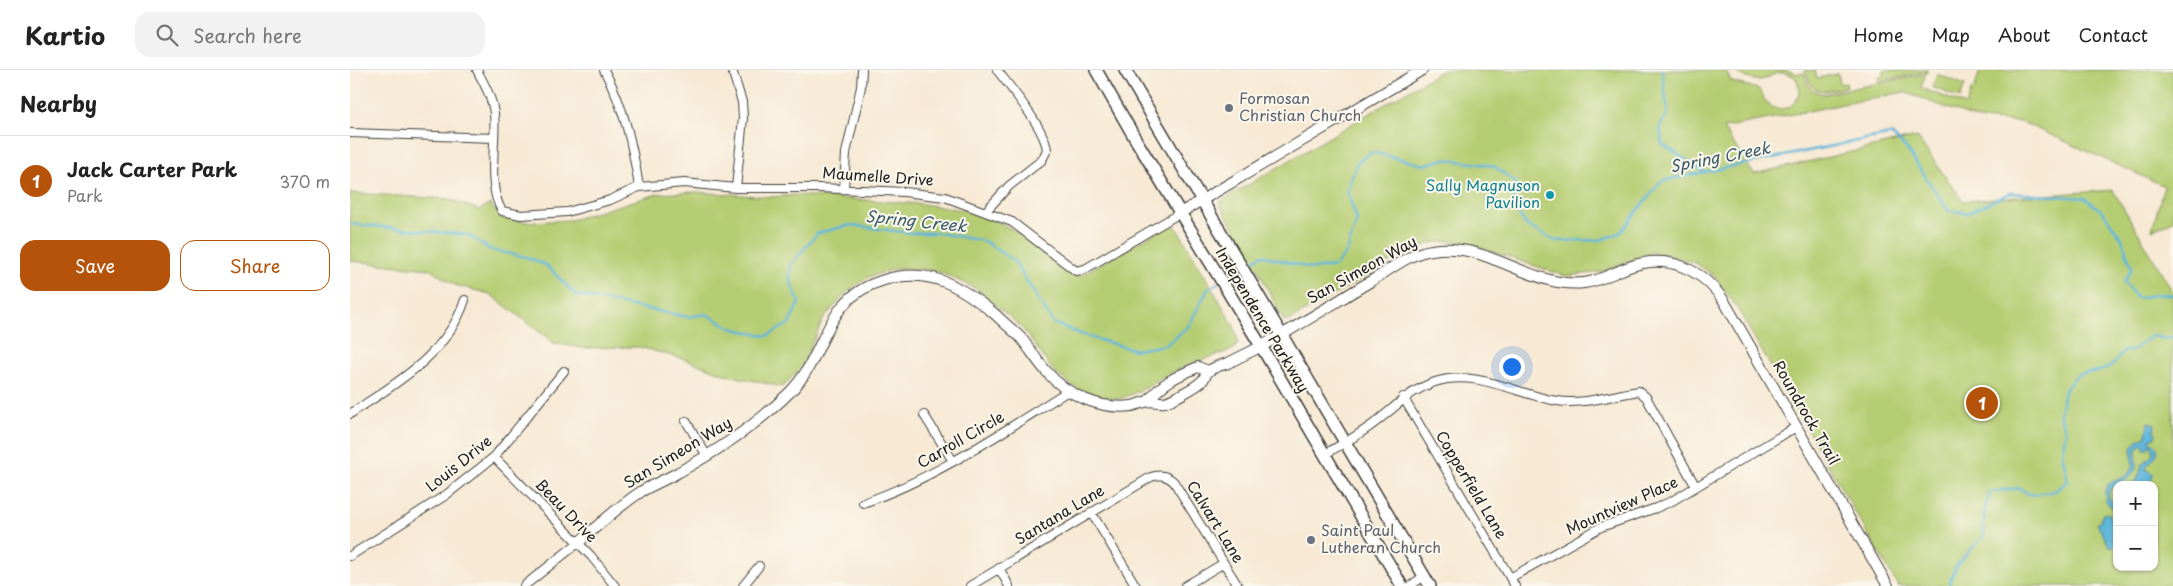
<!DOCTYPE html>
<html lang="en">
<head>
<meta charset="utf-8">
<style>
	body { margin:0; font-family:"Playpen Sans",sans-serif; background:#f2f2f2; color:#222 }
	.controls { position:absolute; right:15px; bottom:15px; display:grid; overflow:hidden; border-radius:10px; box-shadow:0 1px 4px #0004 }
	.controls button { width:45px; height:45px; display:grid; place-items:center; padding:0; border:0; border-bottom:1px solid #e0e0e0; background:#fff; color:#222; font:25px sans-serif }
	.you { position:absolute; left:1161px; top:296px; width:18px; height:18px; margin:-12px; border:4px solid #fff; border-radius:50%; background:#1a73e8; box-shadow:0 0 0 8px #1a73e833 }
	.badge { display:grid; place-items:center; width:32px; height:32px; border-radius:50%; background:#b45309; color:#fff; font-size:16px; font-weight:700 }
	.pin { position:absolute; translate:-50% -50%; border:2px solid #fff; box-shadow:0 1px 5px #0006 }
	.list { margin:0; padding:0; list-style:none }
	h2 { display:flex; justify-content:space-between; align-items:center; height:65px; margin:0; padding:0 20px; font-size:21px }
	h2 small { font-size:16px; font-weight:400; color:#767676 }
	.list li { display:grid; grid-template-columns:32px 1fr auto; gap:15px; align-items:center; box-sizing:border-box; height:90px; padding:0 20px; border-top:1px solid #e0e0e0 }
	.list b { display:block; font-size:19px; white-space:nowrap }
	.list p { margin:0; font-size:16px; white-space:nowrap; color:#767676 }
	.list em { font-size:16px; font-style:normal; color:#767676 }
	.actions { display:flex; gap:10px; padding:15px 20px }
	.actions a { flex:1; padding:11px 0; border:1px solid #b45309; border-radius:15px; text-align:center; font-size:18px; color:#b45309 }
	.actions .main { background:#b45309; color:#fff }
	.icon { flex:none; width:28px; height:28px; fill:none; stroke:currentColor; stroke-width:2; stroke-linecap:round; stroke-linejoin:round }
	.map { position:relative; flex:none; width:1823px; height:516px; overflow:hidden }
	header { display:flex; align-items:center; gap:30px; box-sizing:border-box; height:70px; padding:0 25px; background:#fff; border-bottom:1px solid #e0e0e0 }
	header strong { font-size:24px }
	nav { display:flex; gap:28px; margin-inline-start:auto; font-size:18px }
	.search { width:350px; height:45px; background:#f2f2f2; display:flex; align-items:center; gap:12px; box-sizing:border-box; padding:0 18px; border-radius:15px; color:#767676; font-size:19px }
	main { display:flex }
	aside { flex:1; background:#fff }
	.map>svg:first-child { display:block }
	.green { fill:#b5cd72; stroke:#687447; fill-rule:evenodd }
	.water { fill:#5cb6da; stroke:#3c697b }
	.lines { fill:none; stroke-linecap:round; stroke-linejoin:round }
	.stream { stroke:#5cb6da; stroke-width:2.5 }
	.minor-casing { stroke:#3d3b38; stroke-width:10 }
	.tertiary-casing { stroke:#3d3b38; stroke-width:12 }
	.secondary-casing { stroke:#3d3b38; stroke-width:14 }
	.minor { stroke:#fff; stroke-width:8 }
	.tertiary { stroke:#fff; stroke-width:10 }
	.secondary { stroke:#fff; stroke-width:11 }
	.worship-dot { fill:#6b7280; stroke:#fbf7ec; stroke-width:2 }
	.culture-dot { fill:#0f9aa8; stroke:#fbf7ec; stroke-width:2 }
	.labels { text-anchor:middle; stroke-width:4; stroke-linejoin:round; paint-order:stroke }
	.worship-label { font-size:15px; fill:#5b616d; stroke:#fbf7ec; text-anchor:start }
	.street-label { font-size:15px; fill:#1c1c1c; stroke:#fbf7ec }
	.culture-label { font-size:15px; fill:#0d838f; stroke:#fbf7ec; text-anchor:end }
	.water-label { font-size:16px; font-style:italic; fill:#365a68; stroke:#fbf7ec }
</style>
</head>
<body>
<header>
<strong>Kartio</strong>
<div class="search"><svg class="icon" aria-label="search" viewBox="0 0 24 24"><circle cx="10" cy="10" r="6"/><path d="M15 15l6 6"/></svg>Search here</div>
<nav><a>Home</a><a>Map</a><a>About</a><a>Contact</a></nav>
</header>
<main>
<aside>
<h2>Nearby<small></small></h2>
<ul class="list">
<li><span class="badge">1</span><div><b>Jack Carter Park</b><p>Park</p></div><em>370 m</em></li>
</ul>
<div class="actions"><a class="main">Save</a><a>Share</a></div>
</aside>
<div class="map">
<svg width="1823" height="516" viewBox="0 0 1823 516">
	<rect width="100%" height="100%" fill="#fbf7ec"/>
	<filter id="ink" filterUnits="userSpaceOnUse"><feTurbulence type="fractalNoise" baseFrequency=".02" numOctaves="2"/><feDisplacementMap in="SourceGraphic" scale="10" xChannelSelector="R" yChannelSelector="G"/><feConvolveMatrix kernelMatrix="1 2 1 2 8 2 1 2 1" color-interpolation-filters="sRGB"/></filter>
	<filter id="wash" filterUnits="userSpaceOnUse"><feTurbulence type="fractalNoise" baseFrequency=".0096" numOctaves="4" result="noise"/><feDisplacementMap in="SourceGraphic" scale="20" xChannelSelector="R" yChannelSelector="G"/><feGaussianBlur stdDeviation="1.12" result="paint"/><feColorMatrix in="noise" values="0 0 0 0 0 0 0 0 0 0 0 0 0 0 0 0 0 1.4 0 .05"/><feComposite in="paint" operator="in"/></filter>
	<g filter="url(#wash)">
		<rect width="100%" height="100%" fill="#f7e9d4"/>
		<path class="green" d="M 1093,0 L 1375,0 L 1381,11 C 1389,16 1405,15 1411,22 C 1415,28 1414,34 1422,37 C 1440,45 1457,26 1445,7 C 1430,0 1427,3 1414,9 C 1406,13 1389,6 1385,0 L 1437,0 L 1448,4 L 1454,3 C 1457,15 1461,22 1474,24 L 1576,4 L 1571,18 L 1616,35 L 1622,19 L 1624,20 L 1630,0 L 1823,0 L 1823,151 L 1802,160 L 1814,116 L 1672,52 L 1627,49 L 1554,22 L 1373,58 L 1404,104 L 1567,67 L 1613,131 L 1763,120 L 1823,222 L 1823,516 L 1548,516 L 1384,233 L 1364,206 L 1346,193 L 1321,186 L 1300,183 L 1251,202 L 1215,206 L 1120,174 L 1100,171 L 1081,173 L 1057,182 L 939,251 L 934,251 L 900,185 L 870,135 L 871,131 ZM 1767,415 L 1804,415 L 1804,497 L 1767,497 Z
			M 1455,0 L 1465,0 L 1467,8 L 1488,4 L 1490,14 L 1496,13 L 1497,17 C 1474,22 1462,27 1455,0 Z
			M 1533,0 L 1578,0 L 1577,2 L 1530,11 L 1529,7 L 1534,5 Z
			M 1587,4 L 1615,15 L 1610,28 L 1582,17 Z
			M 346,122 L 422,127 L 445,125 L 572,134 L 626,142 L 654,155 L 675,167 L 712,199 L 729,206 L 821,154 L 827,158 L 884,256 L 888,272 L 884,279 L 838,295 L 813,307 L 796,318 L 770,329 L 748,327 L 729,320 L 705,303 L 672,258 L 629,220 L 585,200 L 545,199 L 519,207 L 498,221 L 474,248 L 451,297 L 433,317 L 377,305 L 334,289 L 289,277 L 234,278 L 204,273 L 140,224 L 105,215 L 79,199 L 0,191 L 0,123 L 99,129 L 129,140 L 140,134 L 148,145 L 154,149 L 178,152 L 221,150 L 307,124 Z"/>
		<path class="water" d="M 1799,352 L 1805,354 L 1804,361 L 1806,363 L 1805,367 L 1799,370 C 1815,380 1805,388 1796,397 L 1797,401 L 1803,403 L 1800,415 L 1783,415 L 1788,408 L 1792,395 L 1803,384 L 1801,375 L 1799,375 L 1797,379 L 1794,379 L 1793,373 L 1786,379 C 1785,387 1789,394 1784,402 C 1777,415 1756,411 1759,428 L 1764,434 L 1767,427 L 1767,439 L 1760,436 L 1756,431 C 1750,406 1771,415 1780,401 C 1785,394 1781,386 1782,378 L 1788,370 L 1795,367 Z
			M 1756,443 L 1759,444 L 1761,450 L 1767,451 L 1767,475 L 1760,477 L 1747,454 L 1750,452 L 1752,445 Z"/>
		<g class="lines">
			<path class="stream" d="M 1312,0 L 1318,43 L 1310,57 L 1312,74 L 1354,102
				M 0,154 L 118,165 L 141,180 L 176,187 L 196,195 L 226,225 L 338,247 L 356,244 L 384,259 L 417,266 L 439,254 L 449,232 L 440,210 L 440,195 L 468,163 L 500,155 L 561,163 L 588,163 L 634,171 L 664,191 L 703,253 L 739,267 L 786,280 L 816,275 L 838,257 L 858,219 L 868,213
				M 896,195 L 912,185 L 963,199 L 985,196 L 997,182 L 1007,150 L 997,120 L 1007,93 L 1022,82 L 1074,95 L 1094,89 L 1144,96 L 1166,113 L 1163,136 L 1177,156 L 1206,171 L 1250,170 L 1270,163 L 1311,111 L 1541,64 L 1556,78 L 1598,140 L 1617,143 L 1660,123 L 1735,128 L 1753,142 L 1772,169 L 1782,199 L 1774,212 L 1787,228 L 1811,224 L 1823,225
				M 874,208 L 889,199
				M 1599,516 C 1602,494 1620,481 1634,466 L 1634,442 L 1640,422 L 1669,418 L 1681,425 L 1705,421 L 1718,411 L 1712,383 L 1716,362 L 1710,345 L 1714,320 L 1727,305 L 1753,300 L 1765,293 L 1773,281 L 1782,281 L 1801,266 L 1817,269 L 1823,266"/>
		</g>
	</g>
	<g filter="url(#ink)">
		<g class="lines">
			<defs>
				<path id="minor" d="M 127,0 C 134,14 142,27 144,43 C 147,73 136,115 152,141 L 171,145 L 217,142 L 260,130 L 289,117 L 334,113 L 386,118 L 470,118 L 554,122 L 595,127 L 662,152 L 726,201 L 735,199 L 830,143
					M 254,0 C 274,36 283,77 289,117
					M 382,0 L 392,32 L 393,48 L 386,118
					M 0,63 L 144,68
					M 494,119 L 496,83 L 511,17 L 512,0
					M 636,141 L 659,116 L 692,90 L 697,80 C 695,59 661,18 647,0
					M 1053,327 L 1165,516
					M 0,344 C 45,314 97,285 115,230
					M 574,345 L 603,391
					M 336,351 L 357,386
					M 975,384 C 994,373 1015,362 1032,347 C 1051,332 1061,320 1085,312 C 1127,299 1166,324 1207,331 C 1235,335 1262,325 1289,321 L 1296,327 L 1346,417
					M 144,387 L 241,486 L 265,516
					M 513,433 C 586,408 652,362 718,321
					M 741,442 L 786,516
					M 0,486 L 96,425 L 144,387 L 214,301
					M 649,498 L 659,516
					M 1160,508 L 1251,457 L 1306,438 L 1322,431 L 1446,357
					M 174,516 L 228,473
					M 393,516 L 409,496
					M 620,516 L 801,407 C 810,404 817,405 824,412 L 888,516
					M 835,516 L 874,493
					M 1060,516 L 1074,506"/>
				<path id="tertiary" d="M 830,143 L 1072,0
					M 798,331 C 813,312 827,306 848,297 L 858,301
					M 228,473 C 248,455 269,436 292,421 C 304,414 317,409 329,402 C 369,380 407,355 440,322 C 478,284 472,228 534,210 C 580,196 612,217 646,245 C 654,253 663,260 671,268 C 680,279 687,291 696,301 C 716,325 750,340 782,336 C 786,335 790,333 795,332 C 801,330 809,333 815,332 C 822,330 846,317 851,312 C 855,309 855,304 859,301 C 863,297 872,295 878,293 C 888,288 898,283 908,278 C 947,257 984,233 1021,211 C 1040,200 1059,183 1082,180 C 1136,170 1181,219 1234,213 C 1251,211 1264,202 1279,197 C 1318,183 1352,199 1374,231 L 1538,516"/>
				<path id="secondary" d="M 746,0 L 786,70 L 911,276 L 1052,516
					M 775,0 L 1080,516"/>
			</defs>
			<use href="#minor" class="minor-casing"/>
			<use href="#tertiary" class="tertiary-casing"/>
			<use href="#secondary" class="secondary-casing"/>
			<use href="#minor" class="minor"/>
			<use href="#tertiary" class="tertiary"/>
			<use href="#secondary" class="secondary"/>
		</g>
	</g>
	<g class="worship-dot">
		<circle cx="879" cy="38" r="5"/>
		<circle cx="961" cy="470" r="5"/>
	</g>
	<circle class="culture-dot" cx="1200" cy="125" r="5"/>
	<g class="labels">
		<g class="worship-label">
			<text x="889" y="34">Formosan<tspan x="889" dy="17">Christian Church</tspan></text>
			<text x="971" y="466">Saint Paul<tspan x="971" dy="17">Lutheran Church</tspan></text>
		</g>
		<g class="street-label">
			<text transform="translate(528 107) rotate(4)" y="5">Maumelle Drive</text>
			<text transform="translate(1012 200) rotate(-29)" y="5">San Simeon Way</text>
			<text transform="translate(912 250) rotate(59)" y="5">Independence Parkway</text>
			<text transform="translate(1456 343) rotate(60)" y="5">Roundrock Trail</text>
			<text transform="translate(611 370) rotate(-30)" y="5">Carroll Circle</text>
			<text transform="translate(328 383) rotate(-31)" y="5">San Simeon Way</text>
			<text transform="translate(109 394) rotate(-39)" y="5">Louis Drive</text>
			<text transform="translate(1121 415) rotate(59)" y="5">Copperfield Lane</text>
			<text transform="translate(1272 436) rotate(-24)" y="5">Mountview Place</text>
			<text transform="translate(216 441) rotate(46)" y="5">Beau Drive</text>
			<text transform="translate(710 445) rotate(-31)" y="5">Santana Lane</text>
			<text transform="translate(865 452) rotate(58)" y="5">Calvart Lane</text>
		</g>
		<g class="culture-label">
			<text x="1190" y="121">Sally Magnuson<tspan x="1190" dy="17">Pavilion</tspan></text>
		</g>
		<g class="water-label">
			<text transform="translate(1370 87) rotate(-11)" y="6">Spring Creek</text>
			<text transform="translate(566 151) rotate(6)" y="6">Spring Creek</text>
		</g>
	</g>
</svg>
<div class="controls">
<button>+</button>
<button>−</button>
</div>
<div class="you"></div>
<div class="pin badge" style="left:1632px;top:333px">1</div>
</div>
</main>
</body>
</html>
